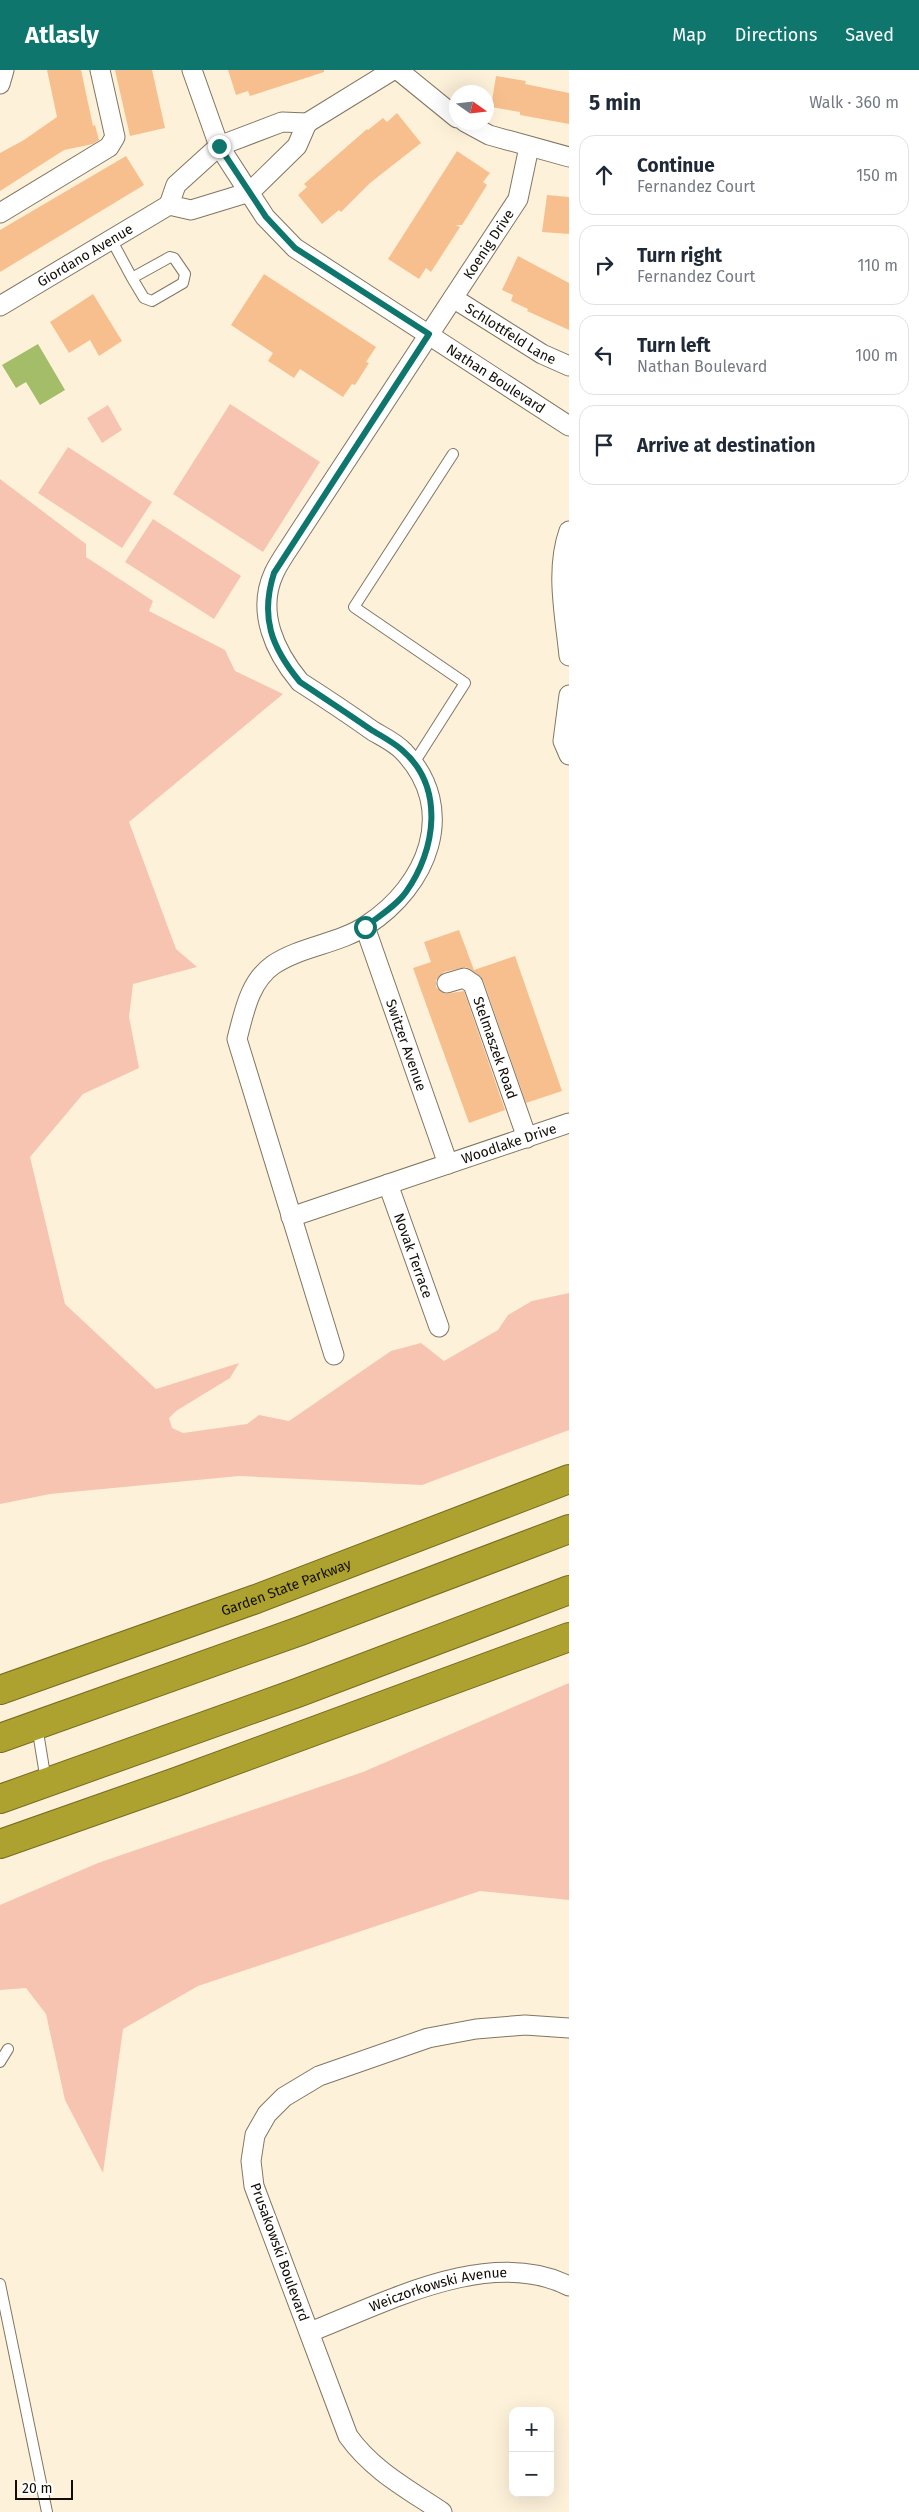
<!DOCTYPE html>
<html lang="en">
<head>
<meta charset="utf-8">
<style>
	body { margin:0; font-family:"Fira Sans",sans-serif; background:#f2f2f3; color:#1f2937 }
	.controls { position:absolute; right:15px; bottom:15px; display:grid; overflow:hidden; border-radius:10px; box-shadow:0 5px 20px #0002 }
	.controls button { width:45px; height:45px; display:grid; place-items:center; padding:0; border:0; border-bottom:1px solid #e0e1e3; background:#fff; color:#1f2937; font:25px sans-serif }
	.compass { position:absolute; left:449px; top:15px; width:45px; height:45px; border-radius:50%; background:#fff; box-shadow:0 5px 20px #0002; rotate:104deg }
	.scale { position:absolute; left:15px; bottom:12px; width:58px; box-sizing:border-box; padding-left:5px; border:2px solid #110d06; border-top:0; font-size:14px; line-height:18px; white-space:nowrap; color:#110d06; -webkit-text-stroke:4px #fff; paint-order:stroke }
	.stop { position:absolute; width:15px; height:15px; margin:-11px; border:4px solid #0f766e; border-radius:50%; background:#fff }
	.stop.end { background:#0f766e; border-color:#fff; box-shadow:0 1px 5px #0008 }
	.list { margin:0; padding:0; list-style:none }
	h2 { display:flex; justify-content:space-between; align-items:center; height:65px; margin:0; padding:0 20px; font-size:21px }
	h2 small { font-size:16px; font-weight:400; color:#747a83 }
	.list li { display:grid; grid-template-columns:32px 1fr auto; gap:15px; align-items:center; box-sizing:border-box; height:80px; margin:0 10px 10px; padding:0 10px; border:1px solid #e0e1e3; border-radius:15px }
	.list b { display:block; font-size:19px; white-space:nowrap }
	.list p { margin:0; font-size:16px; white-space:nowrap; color:#747a83 }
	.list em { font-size:16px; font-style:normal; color:#747a83 }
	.icon { flex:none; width:28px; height:28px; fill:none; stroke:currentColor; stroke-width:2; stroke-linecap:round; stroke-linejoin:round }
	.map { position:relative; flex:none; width:569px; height:2442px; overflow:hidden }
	header { display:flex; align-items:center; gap:30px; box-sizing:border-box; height:70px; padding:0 25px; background:#0f766e; color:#fff }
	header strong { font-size:24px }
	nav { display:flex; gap:28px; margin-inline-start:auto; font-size:18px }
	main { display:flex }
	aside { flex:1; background:#fff }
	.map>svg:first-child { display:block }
	.green { fill:#f6c4b1 }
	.water { fill:#a3bd69 }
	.building { fill:#f7bf8e }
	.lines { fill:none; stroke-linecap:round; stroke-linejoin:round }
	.lane-casing { stroke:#817662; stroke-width:12 }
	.street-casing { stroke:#817662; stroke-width:21 }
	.highway-casing { stroke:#766d21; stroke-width:30 }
	.lane { stroke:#fff; stroke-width:10 }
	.street { stroke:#fff; stroke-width:19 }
	.highway { stroke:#ada12f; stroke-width:28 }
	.route { stroke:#0f766e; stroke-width:6 }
	.labels { text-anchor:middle; stroke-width:5; stroke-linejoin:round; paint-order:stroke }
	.street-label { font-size:14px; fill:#110d06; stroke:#fff }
</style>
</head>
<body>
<header>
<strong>Atlasly</strong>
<nav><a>Map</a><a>Directions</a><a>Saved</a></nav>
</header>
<main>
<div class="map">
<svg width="569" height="2442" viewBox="0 0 569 2442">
	<rect width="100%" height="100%" fill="#fef1da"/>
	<path class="green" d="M 230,334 L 320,392 L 263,482 L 173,424 Z
		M 108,335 L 122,360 L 102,373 L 87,348 Z
		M 68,377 L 152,432 L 122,478 L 38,423 Z
		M 0,409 L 86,474 L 86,487 L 153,531 L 149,541 L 225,580 L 235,601 L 283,624 L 129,752 L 176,879 L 197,897 L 133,914 L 129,947 L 139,998 L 83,1024 L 30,1087 L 65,1234 L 156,1319 L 239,1293 L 230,1308 L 176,1341 L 169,1348 L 172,1358 L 183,1363 L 247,1354 L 259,1345 L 289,1351 L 391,1281 L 421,1273 L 444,1291 L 498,1260 L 508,1245 L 532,1231 L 569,1223 L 569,1360 L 422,1415 L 239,1406 L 50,1424 L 0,1434 Z
		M 153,449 L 241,506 L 214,549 L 125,492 Z
		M 569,1613 L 569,1830 L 480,1821 L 198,1916 L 123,1959 L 103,2103 L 65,2030 L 46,1944 L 26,1918 L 0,1920 L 0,1835 L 98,1793 L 363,1702 Z"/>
	<path class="water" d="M 38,274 L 65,320 L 40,335 L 26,312 L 16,318 L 2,295 Z"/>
	<path class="building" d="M 47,0 L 81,0 L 93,56 L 95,55 L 99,70 L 93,74 L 64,80 L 0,121 L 0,83 L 24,70 L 57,47 Z
		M 115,0 L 152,0 L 165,58 L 130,66 Z
		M 228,0 L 324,0 L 324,2 L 250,26 L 248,21 L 236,25 Z
		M 496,6 L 526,11 L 525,14 L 569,23 L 569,54 L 520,45 L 520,42 L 491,37 Z
		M 397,43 L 421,73 L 370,113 L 341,142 L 339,140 L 322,154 L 298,125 L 307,117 L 304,114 L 367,59 L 368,60 L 383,48 L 387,52 Z
		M 457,81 L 490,103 L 483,112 L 487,115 L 462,155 L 456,155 L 460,157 L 431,202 L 426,198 L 419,209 L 388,189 Z
		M 126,86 L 144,115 L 0,202 L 0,160 Z
		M 547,125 L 569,127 L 569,164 L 542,162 Z
		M 518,186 L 569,213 L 569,260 L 527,241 L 528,239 L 511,231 L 513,225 L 502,220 Z
		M 264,204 L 376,277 L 366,292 L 369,293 L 355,315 L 352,314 L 343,327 L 300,299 L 294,308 L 268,291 L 273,283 L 231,255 Z
		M 93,224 L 122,271 L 99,286 L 90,270 L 69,283 L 50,252 Z
		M 459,860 L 474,900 L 515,886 L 562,1021 L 526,1033 L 483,910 L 466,897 L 444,902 L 436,910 L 436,917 L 445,924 L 464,921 L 505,1040 L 469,1053 L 413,898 L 431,892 L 424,872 Z"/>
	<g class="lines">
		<defs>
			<path id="lane" d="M 111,169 L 132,208
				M 170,187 L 174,188 L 185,204 L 183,213 L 152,231 L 144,228 L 132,208 Z
				M 414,693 L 465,613 L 354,537 L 453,384
				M 37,1656 L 46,1711
				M 0,1992 L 8,1979
				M 0,2214 L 47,2442"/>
			<g id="street">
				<path id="s1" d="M 192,0 L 219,76 L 265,147 L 295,178 L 569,356"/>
				<path d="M 398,0 L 457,48"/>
				<path d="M 0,14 L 4,0"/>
				<path d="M 282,52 L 307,53 L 297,76 L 250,122 L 191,140 L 169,135 L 176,115 L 219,76 Z"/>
				<path d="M 465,52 L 489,65 L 569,87"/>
				<path d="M 307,53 L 393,0"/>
				<path d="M 0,143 L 109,77 L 115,67 L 100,0"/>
				<path id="s2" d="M 453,228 L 542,284 L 569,296"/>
				<path id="s3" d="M 0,236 L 169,135"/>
				<path d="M 569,461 C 555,500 565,545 569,586"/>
				<path d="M 569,625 L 563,671 L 569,685"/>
				<path id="s4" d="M 365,857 L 448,1094"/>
				<path id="s5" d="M 447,913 L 464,908 L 473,914 L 527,1068"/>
				<path id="s6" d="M 388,1114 L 439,1257"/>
				<path id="s7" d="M 291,1147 L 569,1053"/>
				<path id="s8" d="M 334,1285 L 237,969 C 244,943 249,912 273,895 C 301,876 339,874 367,855 C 427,816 459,740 404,682 C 396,673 383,667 373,661 C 349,644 325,628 300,612 C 275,582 256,542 274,503 C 280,490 290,477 298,464 L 518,129 L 529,77"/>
				<path id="s9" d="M 310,2262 C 385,2233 489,2176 569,2216"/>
				<path d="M 442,2442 C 408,2419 373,2401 348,2366 L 254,2116 L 251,2091 L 255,2065 L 267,2044 L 284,2027 L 319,2006 L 428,1968 L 476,1959 L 525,1955 L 569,1958"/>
			</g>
			<g id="highway">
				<path id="s10" d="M 0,1620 L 256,1529 L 569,1409"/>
				<path d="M 0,1668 L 300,1561 L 569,1459"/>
				<path d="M 0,1729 L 297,1623 L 569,1520"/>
				<path d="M 0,1774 L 176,1712 L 569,1567"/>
			</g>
		</defs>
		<use href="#lane" class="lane-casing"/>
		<use href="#street" class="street-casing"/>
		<use href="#highway" class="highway-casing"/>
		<use href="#lane" class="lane"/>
		<use href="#street" class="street"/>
		<use href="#highway" class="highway"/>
	</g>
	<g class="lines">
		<path class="route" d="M 219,76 L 266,147 L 295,178 L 429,264 L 274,503 C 260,547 271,577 300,612 C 324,628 347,643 370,659 C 381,666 393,672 402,680 C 445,717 436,780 406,822 C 396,836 379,846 365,857"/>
	</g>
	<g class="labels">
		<g class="street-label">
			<text dy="5" stroke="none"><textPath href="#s8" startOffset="1358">Koenig Drive</textPath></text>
			<text dy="5" stroke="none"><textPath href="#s3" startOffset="99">Giordano Avenue</textPath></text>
			<text dy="5" stroke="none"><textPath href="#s2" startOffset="68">Schlottfeld Lane</textPath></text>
			<text dy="5" stroke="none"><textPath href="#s1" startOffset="448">Nathan Boulevard</textPath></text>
			<text dy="5" stroke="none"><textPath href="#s4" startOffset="125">Switzer Avenue</textPath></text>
			<text dy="5" stroke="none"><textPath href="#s5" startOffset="96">Stelmaszek Road</textPath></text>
			<text dy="5" stroke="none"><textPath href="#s7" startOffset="230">Woodlake Drive</textPath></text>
			<text dy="5" stroke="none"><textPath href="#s6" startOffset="76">Novak Terrace</textPath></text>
			<text dy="5" stroke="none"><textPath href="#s10" startOffset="304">Garden State Parkway</textPath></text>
			<text transform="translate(280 2182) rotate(70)" y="5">Prusakowski Boulevard</text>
			<text dy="5" stroke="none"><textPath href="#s9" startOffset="136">Weiczorkowski Avenue</textPath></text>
		</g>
	</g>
</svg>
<div class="controls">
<button>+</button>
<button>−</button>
</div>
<svg class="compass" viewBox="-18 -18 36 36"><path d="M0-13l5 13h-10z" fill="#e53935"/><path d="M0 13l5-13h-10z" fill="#747a83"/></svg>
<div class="scale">20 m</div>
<div class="stop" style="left:365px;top:857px"></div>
<div class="stop end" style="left:219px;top:76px"></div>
</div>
<aside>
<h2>5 min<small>Walk · 360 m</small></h2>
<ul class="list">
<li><svg class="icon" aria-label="ahead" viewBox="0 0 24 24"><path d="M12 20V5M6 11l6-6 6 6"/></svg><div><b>Continue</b><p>Fernandez Court</p></div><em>150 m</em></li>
<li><svg class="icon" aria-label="right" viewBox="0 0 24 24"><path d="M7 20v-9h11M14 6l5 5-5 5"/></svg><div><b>Turn right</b><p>Fernandez Court</p></div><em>110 m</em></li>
<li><svg class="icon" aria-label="left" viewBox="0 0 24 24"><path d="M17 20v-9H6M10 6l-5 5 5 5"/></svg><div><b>Turn left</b><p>Nathan Boulevard</p></div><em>100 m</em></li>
<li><svg class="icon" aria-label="arrive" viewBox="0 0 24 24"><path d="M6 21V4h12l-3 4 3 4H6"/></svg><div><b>Arrive at destination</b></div></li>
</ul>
</aside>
</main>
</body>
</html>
